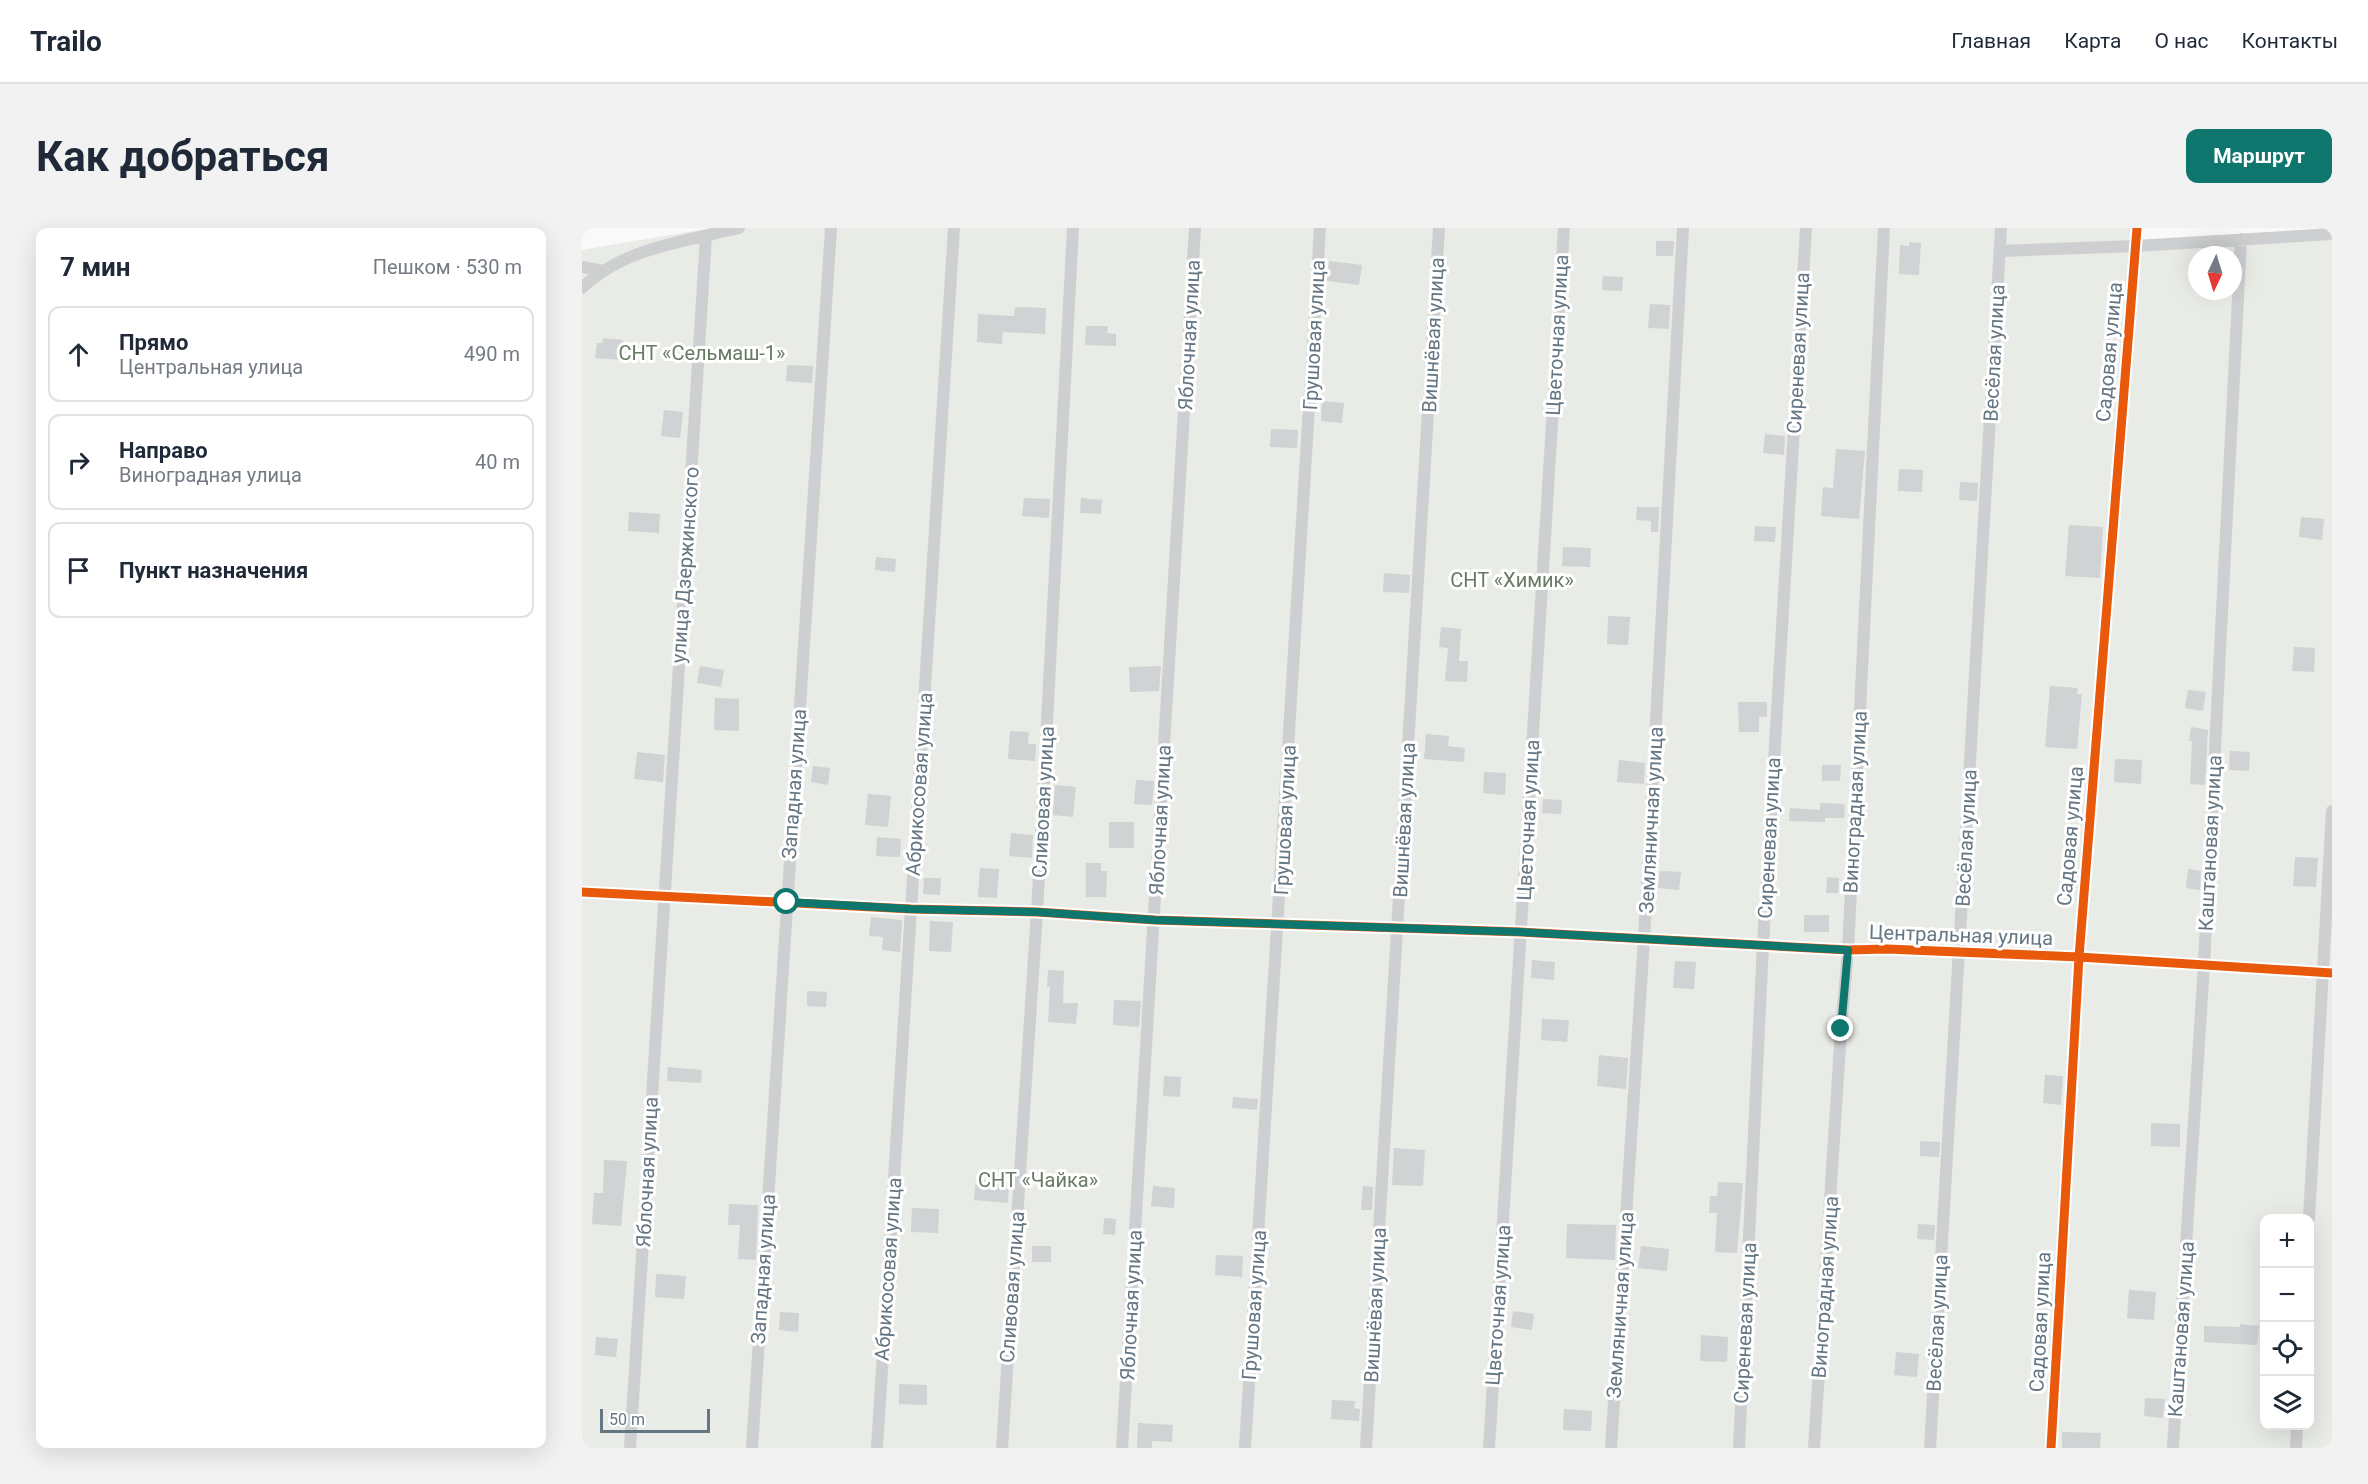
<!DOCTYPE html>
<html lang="ru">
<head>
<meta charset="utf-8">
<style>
	body { margin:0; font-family:Roboto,sans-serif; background:#f2f2f3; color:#1f2937 }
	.controls { position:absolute; right:18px; bottom:18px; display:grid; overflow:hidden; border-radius:12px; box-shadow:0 6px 24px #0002 }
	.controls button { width:54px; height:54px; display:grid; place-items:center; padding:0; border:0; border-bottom:2px solid #e0e1e3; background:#fff; color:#1f2937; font:30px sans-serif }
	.compass { position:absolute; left:1606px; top:18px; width:54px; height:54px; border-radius:50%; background:#fff; box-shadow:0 6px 24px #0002; rotate:184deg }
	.scale { position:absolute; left:18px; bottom:15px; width:110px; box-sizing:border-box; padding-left:6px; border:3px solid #657683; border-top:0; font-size:16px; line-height:21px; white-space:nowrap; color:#657683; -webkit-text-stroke:4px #fff; paint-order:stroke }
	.stop { position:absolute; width:18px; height:18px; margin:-14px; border:4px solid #0f766e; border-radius:50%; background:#fff }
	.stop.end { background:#0f766e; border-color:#fff; box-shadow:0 2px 6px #0008 }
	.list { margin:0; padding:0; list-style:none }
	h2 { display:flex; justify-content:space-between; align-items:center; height:78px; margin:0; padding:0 24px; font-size:26px }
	h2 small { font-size:20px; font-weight:400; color:#747a83 }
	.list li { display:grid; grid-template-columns:39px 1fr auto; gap:18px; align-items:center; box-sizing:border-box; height:96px; margin:0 12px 12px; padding:0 12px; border:2px solid #e0e1e3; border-radius:12px }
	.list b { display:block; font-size:22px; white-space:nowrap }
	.list p { margin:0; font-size:20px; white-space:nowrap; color:#747a83 }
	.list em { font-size:20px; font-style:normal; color:#747a83 }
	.icon { flex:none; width:33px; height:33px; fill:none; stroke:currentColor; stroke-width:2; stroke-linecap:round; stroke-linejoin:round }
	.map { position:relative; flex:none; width:1750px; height:1220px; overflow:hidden; border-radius:12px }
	header { display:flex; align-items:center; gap:36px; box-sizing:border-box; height:84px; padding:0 30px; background:#fff; border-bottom:2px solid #e0e1e3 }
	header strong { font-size:28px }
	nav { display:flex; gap:33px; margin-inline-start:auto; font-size:21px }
	.intro { display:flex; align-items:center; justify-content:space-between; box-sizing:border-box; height:144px; padding:0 36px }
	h1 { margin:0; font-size:42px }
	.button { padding:15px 27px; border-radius:12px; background:#0f766e; color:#fff; font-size:21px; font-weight:700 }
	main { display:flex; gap:36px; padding:0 36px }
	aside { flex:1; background:#fff; border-radius:12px; box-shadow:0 6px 24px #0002 }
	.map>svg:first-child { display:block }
	.green { fill:#e8ebe6; fill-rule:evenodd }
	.building { fill:#d0d2d3 }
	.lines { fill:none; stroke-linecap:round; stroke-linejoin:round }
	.minor { stroke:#cecfd0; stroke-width:12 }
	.cycleway-casing { stroke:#fff; stroke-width:13 }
	.cycleway { stroke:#e8590c; stroke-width:9 }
	.route { stroke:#0f766e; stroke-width:8 }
	.labels { text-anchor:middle; stroke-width:6; stroke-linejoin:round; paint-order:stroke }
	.street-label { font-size:20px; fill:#657683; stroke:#fff }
	.park-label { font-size:20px; fill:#687a64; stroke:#fff }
</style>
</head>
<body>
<header>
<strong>Trailo</strong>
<nav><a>Главная</a><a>Карта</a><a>О нас</a><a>Контакты</a></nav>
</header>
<div class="intro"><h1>Как добраться</h1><a class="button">Маршрут</a></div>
<main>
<aside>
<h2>7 мин<small>Пешком · 530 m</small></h2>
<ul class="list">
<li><svg class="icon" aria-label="ahead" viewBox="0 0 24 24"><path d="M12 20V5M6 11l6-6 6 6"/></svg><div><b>Прямо</b><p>Центральная улица</p></div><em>490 m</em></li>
<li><svg class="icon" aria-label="right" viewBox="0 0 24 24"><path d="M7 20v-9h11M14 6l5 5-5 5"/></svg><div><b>Направо</b><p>Виноградная улица</p></div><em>40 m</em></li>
<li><svg class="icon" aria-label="arrive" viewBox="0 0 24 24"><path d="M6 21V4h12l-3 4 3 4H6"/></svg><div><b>Пункт назначения</b></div></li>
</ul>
</aside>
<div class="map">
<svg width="1750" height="1220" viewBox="0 0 1750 1220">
	<rect width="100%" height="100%" fill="#f9f9f9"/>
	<path class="green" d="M 129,0 L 1556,0 L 1554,18 L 1737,7 L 1737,0 L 1750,0 L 1750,1220 L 0,1220 L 0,22 ZM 1615,27 L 1651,27 L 1651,63 L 1615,63 ZM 1682,990 L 1728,990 L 1728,1198 L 1682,1198 Z"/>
	<path class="building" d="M 1074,13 L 1092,13 L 1091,28 L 1074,28 Z
		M 1327,14 L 1339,15 L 1337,47 L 1317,46 L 1318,17 L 1327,18 Z
		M 747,33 L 780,37 L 777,57 L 745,53 Z
		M 1021,48 L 1041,49 L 1040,63 L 1020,62 Z
		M 1068,76 L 1088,77 L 1087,101 L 1066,100 Z
		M 433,79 L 464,80 L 463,106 L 421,104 L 420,116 L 395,114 L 396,86 L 432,88 Z
		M 504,98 L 526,98 L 525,105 L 534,106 L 534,118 L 503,117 Z
		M 21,110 L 41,112 L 39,132 L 13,130 L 15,115 L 20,115 Z
		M 205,137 L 231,138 L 230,155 L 204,153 Z
		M 740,173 L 762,175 L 760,195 L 739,193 Z
		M 82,182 L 101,184 L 98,210 L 79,208 Z
		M 689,201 L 716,202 L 715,220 L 688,219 Z
		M 1183,206 L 1203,208 L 1202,227 L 1181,225 Z
		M 1254,221 L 1283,223 L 1277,291 L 1239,288 L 1241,259 L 1251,260 Z
		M 1317,241 L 1341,242 L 1340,264 L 1316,263 Z
		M 1378,254 L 1396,255 L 1395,273 L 1377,272 Z
		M 442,270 L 468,271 L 467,290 L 440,288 Z
		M 499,270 L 520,272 L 519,286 L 498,285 Z
		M 1055,279 L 1077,279 L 1076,304 L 1069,304 L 1069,293 L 1054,292 Z
		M 47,284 L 78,286 L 77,305 L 46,303 Z
		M 1719,289 L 1742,291 L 1740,312 L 1717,309 Z
		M 1487,297 L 1521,299 L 1518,350 L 1483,348 Z
		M 1173,298 L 1194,299 L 1193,314 L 1172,313 Z
		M 981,319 L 1009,320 L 1008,339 L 980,338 Z
		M 294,329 L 314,331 L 313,344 L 293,342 Z
		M 802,345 L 828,347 L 827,365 L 801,364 Z
		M 1026,388 L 1048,389 L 1046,417 L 1025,416 Z
		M 859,399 L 879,401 L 877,433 L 886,433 L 885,454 L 863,453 L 866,420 L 857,419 Z
		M 1712,419 L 1733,420 L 1732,444 L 1710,443 Z
		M 118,438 L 142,442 L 139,459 L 115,455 Z
		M 579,438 L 577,463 L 548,464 L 547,439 Z
		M 1468,458 L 1496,460 L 1495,466 L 1500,466 L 1495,521 L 1463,519 Z
		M 1606,462 L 1624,464 L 1621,483 L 1603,480 Z
		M 133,470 L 157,471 L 157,503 L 132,502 Z
		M 1156,474 L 1185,474 L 1185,489 L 1177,489 L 1177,504 L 1157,504 Z
		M 1609,499 L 1626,502 L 1623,557 L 1608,556 L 1610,513 L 1607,513 Z
		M 428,503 L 447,504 L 446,516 L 454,516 L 453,533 L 426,531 Z
		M 844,506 L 867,508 L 866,518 L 883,520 L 882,534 L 842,531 Z
		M 1648,523 L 1668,524 L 1667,543 L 1647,542 Z
		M 55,524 L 83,527 L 81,554 L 52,551 Z
		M 1533,531 L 1560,532 L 1559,556 L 1532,554 Z
		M 1037,532 L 1063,535 L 1062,556 L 1035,554 Z
		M 1240,537 L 1259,537 L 1258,553 L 1240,553 Z
		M 231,538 L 248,540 L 246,557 L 229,554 Z
		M 902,544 L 924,545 L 923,567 L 901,565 Z
		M 554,552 L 572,553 L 570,577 L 552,576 Z
		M 473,557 L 494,559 L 491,589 L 471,587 Z
		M 286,566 L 309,568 L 306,599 L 283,597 Z
		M 961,571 L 980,572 L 979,586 L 960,585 Z
		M 1238,575 L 1263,576 L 1262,590 L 1243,590 L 1243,594 L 1207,593 L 1208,580 L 1238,582 Z
		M 527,594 L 552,594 L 552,620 L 527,620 Z
		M 429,605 L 451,607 L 450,630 L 427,628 Z
		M 295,609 L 319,611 L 318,629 L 294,628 Z
		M 1713,629 L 1736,630 L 1734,659 L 1711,658 Z
		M 504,635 L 519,635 L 519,643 L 525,643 L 524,669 L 504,669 Z
		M 398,640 L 417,641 L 415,670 L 396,669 Z
		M 1606,641 L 1619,643 L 1618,662 L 1604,660 Z
		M 1078,643 L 1099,644 L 1097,662 L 1076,660 Z
		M 1245,649 L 1257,650 L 1256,665 L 1244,665 Z
		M 342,650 L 359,650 L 358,667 L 341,666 Z
		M 1222,687 L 1247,687 L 1247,704 L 1222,704 Z
		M 289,689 L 320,692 L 318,724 L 300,722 L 301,709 L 287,708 Z
		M 348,693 L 371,694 L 369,724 L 347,723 Z
		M 950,732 L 973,734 L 972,752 L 949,750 Z
		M 1093,733 L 1114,734 L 1112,761 L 1091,760 Z
		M 466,742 L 482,743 L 481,775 L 496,775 L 494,796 L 466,794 L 468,759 L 465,759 Z
		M 225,763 L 245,764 L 244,779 L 225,778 Z
		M 532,772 L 559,773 L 557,799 L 531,797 Z
		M 960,791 L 987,792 L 985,814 L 959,812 Z
		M 1017,827 L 1046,830 L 1044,861 L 1015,858 Z
		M 86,839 L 120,842 L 119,855 L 85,853 Z
		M 1463,847 L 1481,848 L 1479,877 L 1461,875 Z
		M 582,848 L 599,849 L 598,869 L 581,868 Z
		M 651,869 L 676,871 L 675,882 L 650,880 Z
		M 1569,895 L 1598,896 L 1598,919 L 1569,918 Z
		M 1338,913 L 1358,914 L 1357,929 L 1338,928 Z
		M 812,920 L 843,922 L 841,958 L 810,957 Z
		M 22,932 L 45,933 L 39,998 L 10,996 L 12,965 L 21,965 Z
		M 394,952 L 427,954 L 426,975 L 392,972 Z
		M 1136,954 L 1161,955 L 1155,1025 L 1133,1024 L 1135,985 L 1127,985 L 1128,968 L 1135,968 Z
		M 571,958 L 593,960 L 592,980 L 569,978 Z
		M 781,958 L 791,959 L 790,982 L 779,982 Z
		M 147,976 L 176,977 L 174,1032 L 156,1031 L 158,997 L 146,997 Z
		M 330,980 L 357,981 L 356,1005 L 329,1004 Z
		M 522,990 L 534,991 L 533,1007 L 521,1006 Z
		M 985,996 L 1034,997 L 1033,1032 L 984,1030 Z
		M 1336,996 L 1353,997 L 1352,1012 L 1335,1011 Z
		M 450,1018 L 469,1018 L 469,1034 L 450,1034 Z
		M 1059,1018 L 1087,1021 L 1085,1043 L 1056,1040 Z
		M 634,1027 L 661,1028 L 660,1049 L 633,1047 Z
		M 74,1046 L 104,1048 L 102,1071 L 73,1069 Z
		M 1547,1062 L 1574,1064 L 1572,1092 L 1545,1090 Z
		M 931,1083 L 952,1086 L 950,1102 L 929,1099 Z
		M 198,1084 L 217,1085 L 216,1104 L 197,1102 Z
		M 1658,1096 L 1677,1098 L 1675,1117 L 1622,1114 L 1622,1098 L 1658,1099 Z
		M 1119,1107 L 1146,1109 L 1145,1134 L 1118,1133 Z
		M 14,1109 L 36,1111 L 34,1129 L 13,1127 Z
		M 1314,1124 L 1337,1126 L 1335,1149 L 1312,1147 Z
		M 317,1156 L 345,1157 L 345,1177 L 317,1176 Z
		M 1563,1170 L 1583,1171 L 1581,1190 L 1562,1188 Z
		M 750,1172 L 773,1173 L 772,1180 L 778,1181 L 777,1193 L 749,1191 Z
		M 982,1181 L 1010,1183 L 1009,1203 L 981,1202 Z
		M 556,1195 L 591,1197 L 590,1214 L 570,1213 L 570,1220 L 555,1220 Z
		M 1480,1204 L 1519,1205 L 1518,1220 L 1480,1220 Z"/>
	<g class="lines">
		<path class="minor" d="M 1418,23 L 1554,18 L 1750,6
			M 0,39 L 21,43
			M 0,60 C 41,20 104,13 157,0
			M 0,664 L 329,681 L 455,684 L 573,692 L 939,704 L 1266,722 L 1305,721 L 1497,729 L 1750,745
			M 1727,990 L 1750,583
			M 48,1220 L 124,8
			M 170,1220 L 249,0
			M 295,1220 L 372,0
			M 420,1220 L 455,684 L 491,0
			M 540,1220 L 613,0
			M 663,1220 L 738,0
			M 784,1220 L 857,0
			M 907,1220 L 982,0
			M 1029,1220 L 1062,711 L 1101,0
			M 1157,1220 L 1181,716 L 1224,0
			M 1232,1220 L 1259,802 L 1266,722 L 1302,0
			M 1348,1220 L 1419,0
			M 1469,1220 L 1497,729 L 1555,0
			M 1591,1220 L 1622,737 L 1659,11
			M 1714,1220 L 1715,1198"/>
		<defs>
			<path id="cycleway" d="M 0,664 L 329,681 L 455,684 L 573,692 L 939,704 L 1266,722 L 1305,721 L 1497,729 L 1750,745
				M 1469,1220 L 1497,729 L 1555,0"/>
		</defs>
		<use href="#cycleway" class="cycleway-casing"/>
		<use href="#cycleway" class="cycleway"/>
	</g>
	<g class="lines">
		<path class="route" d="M 205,674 L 329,681 L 455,684 L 573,692 L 939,704 L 1266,722 L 1259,801"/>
	</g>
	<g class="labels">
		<g class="street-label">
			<text transform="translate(607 107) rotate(-87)" y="7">Яблочная улица</text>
			<text transform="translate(732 107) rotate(-87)" y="7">Грушовая улица</text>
			<text transform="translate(851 107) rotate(-87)" y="7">Вишнёвая улица</text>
			<text transform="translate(975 107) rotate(-87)" y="7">Цветочная улица</text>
			<text transform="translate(1527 124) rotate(-85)" y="7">Садовая улица</text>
			<text transform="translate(1216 125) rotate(-87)" y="7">Сиреневая улица</text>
			<text transform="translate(1412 125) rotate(-87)" y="7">Весёлая улица</text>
			<text transform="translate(103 337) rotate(-86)" y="7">улица Дзержинского</text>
			<text transform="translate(212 556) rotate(-86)" y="7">Западная улица</text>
			<text transform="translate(337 556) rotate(-86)" y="7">Абрикосовая улица</text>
			<text transform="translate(461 574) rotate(-87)" y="7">Сливовая улица</text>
			<text transform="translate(1273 574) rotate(-87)" y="7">Виноградная улица</text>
			<text transform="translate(578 592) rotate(-87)" y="7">Яблочная улица</text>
			<text transform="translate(703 592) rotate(-87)" y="7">Грушовая улица</text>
			<text transform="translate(822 592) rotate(-87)" y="7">Вишнёвая улица</text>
			<text transform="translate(946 592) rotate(-87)" y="7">Цветочная улица</text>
			<text transform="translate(1069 592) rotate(-87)" y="7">Земляничная улица</text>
			<text transform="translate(1488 608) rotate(-85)" y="7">Садовая улица</text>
			<text transform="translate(1187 610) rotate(-87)" y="7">Сиреневая улица</text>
			<text transform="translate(1384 610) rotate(-87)" y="7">Весёлая улица</text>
			<text transform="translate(1628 615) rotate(-87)" y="7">Каштановая улица</text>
			<text transform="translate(1379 707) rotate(2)" y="7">Центральная улица</text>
			<text transform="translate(65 944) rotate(-87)" y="7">Яблочная улица</text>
			<text transform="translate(181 1041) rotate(-86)" y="7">Западная улица</text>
			<text transform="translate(306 1041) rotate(-86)" y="7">Абрикосовая улица</text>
			<text transform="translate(430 1059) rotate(-86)" y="7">Сливовая улица</text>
			<text transform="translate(1243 1059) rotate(-86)" y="7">Виноградная улица</text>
			<text transform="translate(549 1077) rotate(-87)" y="7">Яблочная улица</text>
			<text transform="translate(672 1077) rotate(-86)" y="7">Грушовая улица</text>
			<text transform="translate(793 1077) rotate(-87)" y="7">Вишнёвая улица</text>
			<text transform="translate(916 1077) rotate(-86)" y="7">Цветочная улица</text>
			<text transform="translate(1038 1077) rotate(-86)" y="7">Земляничная улица</text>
			<text transform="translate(1458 1094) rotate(-87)" y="7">Садовая улица</text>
			<text transform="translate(1163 1095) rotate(-87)" y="7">Сиреневая улица</text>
			<text transform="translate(1355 1095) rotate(-87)" y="7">Весёлая улица</text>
			<text transform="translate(1599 1101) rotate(-86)" y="7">Каштановая улица</text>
		</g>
		<g class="park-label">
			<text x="120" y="132">СНТ «Сельмаш-1»</text>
			<text x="930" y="359">СНТ «Химик»</text>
			<text x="456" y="959">СНТ «Чайка»</text>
		</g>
	</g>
</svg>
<div class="controls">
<button>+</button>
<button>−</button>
<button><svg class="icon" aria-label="locate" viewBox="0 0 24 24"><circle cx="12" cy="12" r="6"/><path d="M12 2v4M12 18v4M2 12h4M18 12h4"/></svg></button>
<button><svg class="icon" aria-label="layers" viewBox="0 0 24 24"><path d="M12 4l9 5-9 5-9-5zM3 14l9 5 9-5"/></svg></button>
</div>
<svg class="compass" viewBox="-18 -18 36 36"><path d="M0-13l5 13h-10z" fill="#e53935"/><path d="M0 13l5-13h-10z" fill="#747a83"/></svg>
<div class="scale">50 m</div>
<div class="stop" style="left:205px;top:674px"></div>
<div class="stop end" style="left:1259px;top:801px"></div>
</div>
</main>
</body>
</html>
